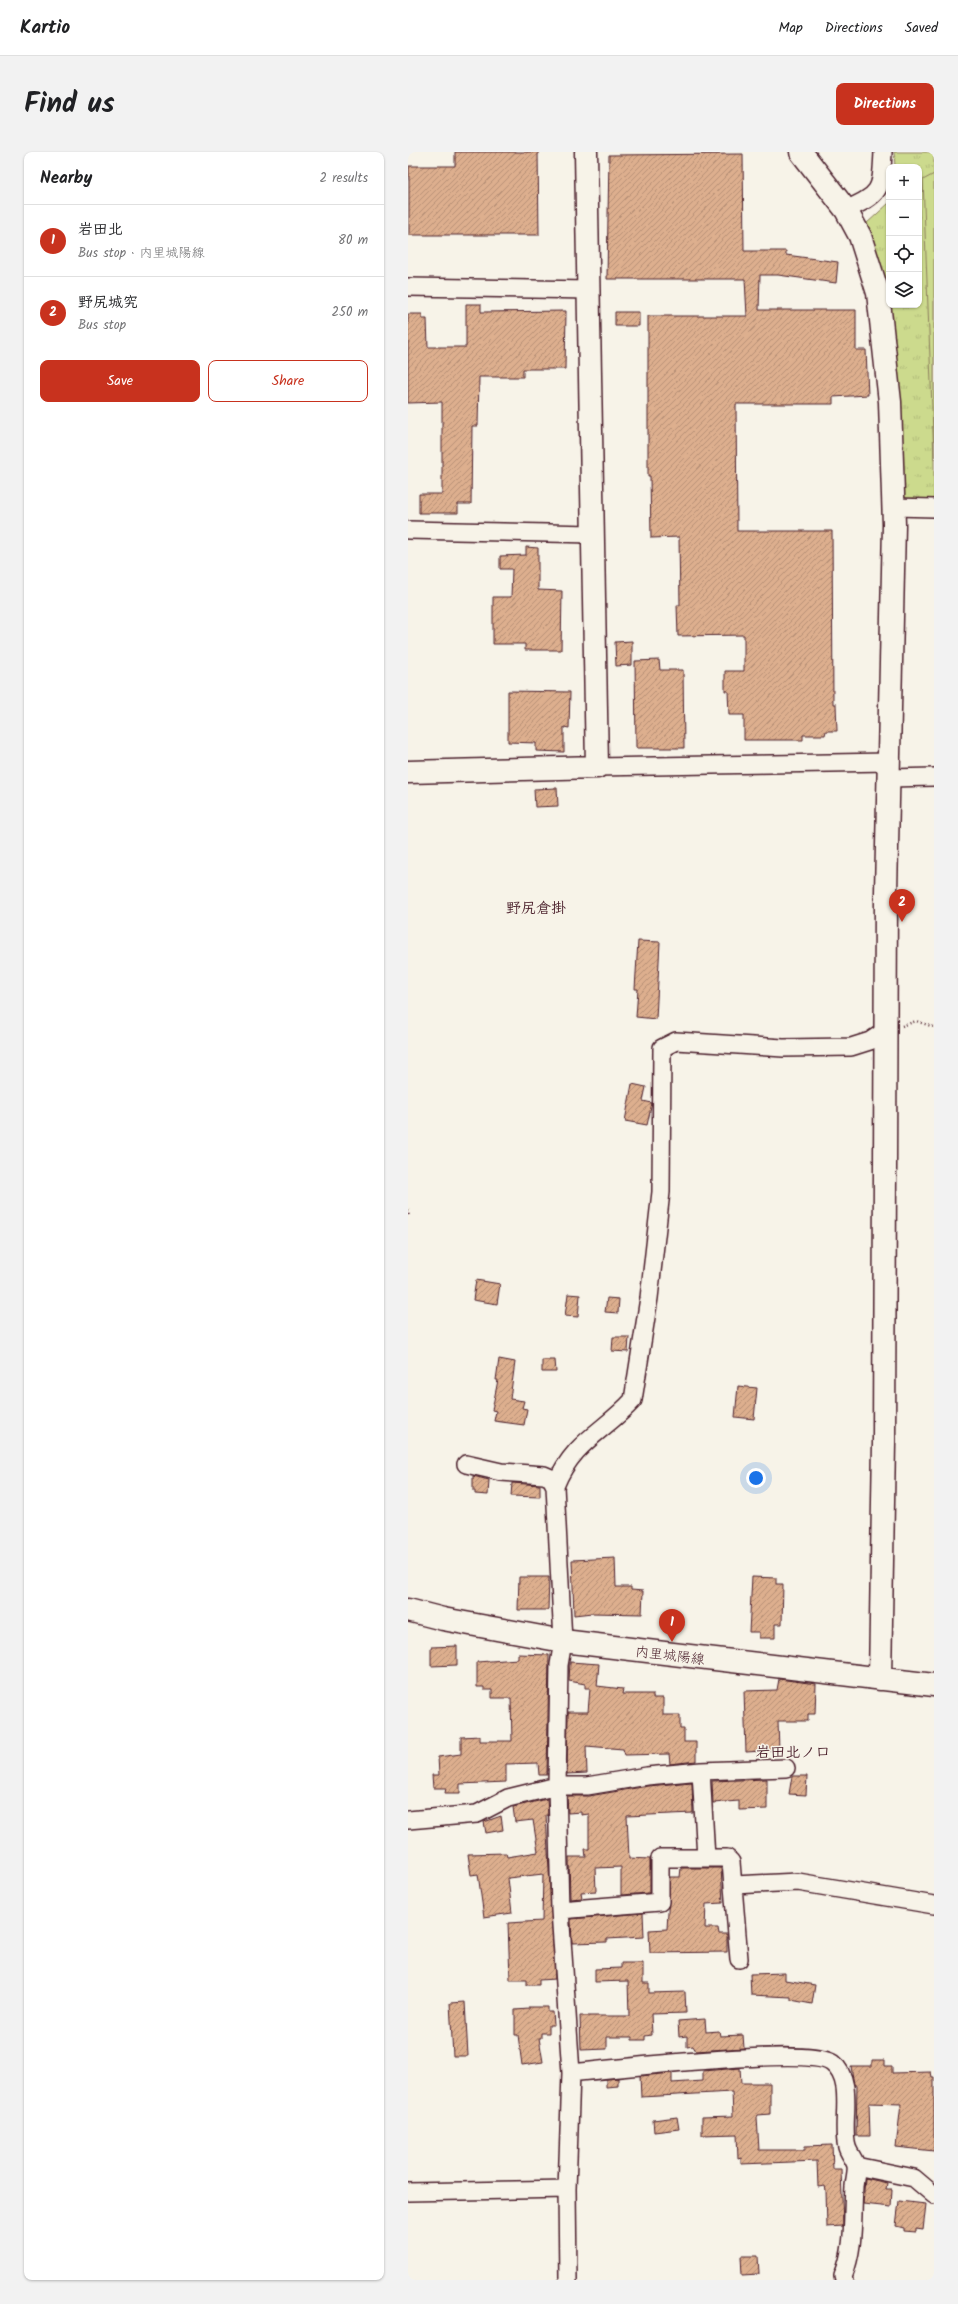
<!DOCTYPE html>
<html lang="en">
<head>
<meta charset="utf-8">
<style>
	body { margin:0; font-family:Kalam,"Klee One",sans-serif; background:#f2f2f2; color:#202124 }
	.controls { position:absolute; right:12px; top:12px; display:grid; overflow:hidden; border-radius:8px; box-shadow:0 1px 3px #0004 }
	.controls button { width:36px; height:36px; display:grid; place-items:center; padding:0; border:0; border-bottom:1px solid #e0e0e0; background:#fff; color:#202124; font:20px sans-serif }
	.you { position:absolute; left:348px; top:1326px; width:14px; height:14px; margin:-10px; border:3px solid #fff; border-radius:50%; background:#1a73e8; box-shadow:0 0 0 6px #1a73e833 }
	.badge { display:grid; place-items:center; width:26px; height:26px; border-radius:50%; background:#c8321e; color:#fff; font-size:13px; font-weight:700 }
	.pin { position:absolute; translate:-50% -33px; filter:drop-shadow(0 1px 2px #0008) }
	.pin::after { content:''; position:absolute; top:21px; width:14px; height:12px; background:inherit; clip-path:polygon(0 0,100% 0,50% 100%) }
	.list { margin:0; padding:0; list-style:none }
	h2 { display:flex; justify-content:space-between; align-items:center; height:52px; margin:0; padding:0 16px; font-size:17px }
	h2 small { font-size:13px; font-weight:400; color:#757577 }
	.list li { display:grid; grid-template-columns:26px 1fr auto; gap:12px; align-items:center; box-sizing:border-box; height:72px; padding:0 16px; border-top:1px solid #e0e0e0 }
	.list b { display:block; font-size:15px; white-space:nowrap }
	.list p { margin:0; font-size:13px; white-space:nowrap; color:#757577 }
	.list em { font-size:13px; font-style:normal; color:#757577 }
	.actions { display:flex; gap:8px; padding:12px 16px }
	.actions a { flex:1; padding:9px 0; border:1px solid #c8321e; border-radius:8px; text-align:center; font-size:14px; color:#c8321e }
	.actions .main { background:#c8321e; color:#fff }
	.icon { flex:none; width:22px; height:22px; fill:none; stroke:currentColor; stroke-width:2; stroke-linecap:round; stroke-linejoin:round }
	.map { position:relative; flex:none; width:526px; height:2128px; overflow:hidden; border-radius:8px }
	header { display:flex; align-items:center; gap:24px; box-sizing:border-box; height:56px; padding:0 20px; background:#fff; border-bottom:1px solid #e0e0e0 }
	header strong { font-size:19px }
	nav { display:flex; gap:22px; margin-inline-start:auto; font-size:14px }
	.intro { display:flex; align-items:center; justify-content:space-between; box-sizing:border-box; height:96px; padding:0 24px }
	h1 { margin:0; font-size:28px }
	.button { padding:10px 18px; border-radius:8px; background:#c8321e; color:#fff; font-size:14px; font-weight:700 }
	main { display:flex; gap:24px; padding:0 24px }
	aside { flex:1; background:#fff; border-radius:8px; box-shadow:0 1px 3px #0004 }
	.map>svg:first-child { display:block }
	.grass { fill:url(#grass-tufts); stroke:#8b7c5c }
	.pitch { fill:#ccda8d; stroke:#8b7c5c }
	.building { fill:url(#building-hatch); stroke:#4a1f2b }
	.lines { fill:none; stroke-linecap:round; stroke-linejoin:round }
	.street-casing { stroke:#4a1f2b; stroke-width:20 }
	.secondary-casing { stroke:#4a1f2b; stroke-width:25 }
	.path { stroke:#4a1f2b; stroke-width:2.5; stroke-dasharray:1 3; stroke-linecap:butt }
	.street { stroke:#f7f3e8; stroke-width:17 }
	.secondary { stroke:#f7f3e8; stroke-width:22 }
	.labels { text-anchor:middle; stroke-width:3; stroke-linejoin:round; paint-order:stroke }
	.street-label { font-size:14px; fill:#4a1f2b; stroke:#f7f3e8 }
	.neighbourhood-label { font-size:15px; font-weight:bold; fill:#4a1f2b; stroke:#f7f3e8 }
</style>
</head>
<body>
<header>
<strong>Kartio</strong>
<nav><a>Map</a><a>Directions</a><a>Saved</a></nav>
</header>
<div class="intro"><h1>Find us</h1><a class="button">Directions</a></div>
<main>
<aside>
<h2>Nearby<small>2 results</small></h2>
<ul class="list">
<li><span class="badge">1</span><div><b>岩田北</b><p>Bus stop · 内里城陽線</p></div><em>80 m</em></li>
<li><span class="badge">2</span><div><b>野尻城究</b><p>Bus stop</p></div><em>250 m</em></li>
</ul>
<div class="actions"><a class="main">Save</a><a>Share</a></div>
</aside>
<div class="map">
<svg width="526" height="2128" viewBox="0 0 526 2128">
	<defs>
		<pattern id="grass-tufts" width="24" height="20" patternUnits="userSpaceOnUse"><rect width="24" height="20" fill="#ccda8d"/><path d="M3 7l-1-3M5 7V3M7 7l1-3M15 17l-1-3M17 17v-4M19 17l1-3" fill="none" stroke="#b1bb7a"/></pattern>
		<pattern id="building-hatch" width="6" height="6" patternUnits="userSpaceOnUse"><rect width="6" height="6" fill="#ddaf8e"/><path d="M-1 1l2-2M0 6l6-6M5 7l2-2" fill="none" stroke="#b58e74"/></pattern>
	</defs>
	<rect width="100%" height="100%" fill="#f7f3e8"/>
	<filter id="ink" filterUnits="userSpaceOnUse"><feTurbulence type="fractalNoise" baseFrequency=".025" numOctaves="2"/><feDisplacementMap in="SourceGraphic" scale="8" xChannelSelector="R" yChannelSelector="G"/><feConvolveMatrix kernelMatrix="1 2 1 2 8 2 1 2 1" color-interpolation-filters="sRGB"/></filter>
	<g filter="url(#ink)">
		<path class="grass" d="M 486,0 L 526,0 L 526,347 L 496,346 L 489,211 L 483,153 L 511,153 L 511,15 L 487,15 Z
			M 481,51 L 481,143 L 458,72 Z"/>
		<path class="pitch" d="M 526,22 L 526,307 L 515,28 Z"/>
		<path class="building" d="M 47,0 L 130,0 L 131,83 L 1,83 L 1,14 L 47,14 Z
			M 335,2 L 336,99 L 378,99 L 378,103 L 430,110 L 428,131 L 370,123 L 352,123 L 351,158 L 448,158 L 448,198 L 458,198 L 460,243 L 425,245 L 425,252 L 328,252 L 329,379 L 424,379 L 425,552 L 428,552 L 429,579 L 418,579 L 417,583 L 395,583 L 395,588 L 336,588 L 336,563 L 321,563 L 320,539 L 317,539 L 317,519 L 336,519 L 336,483 L 270,484 L 269,453 L 272,453 L 271,385 L 243,386 L 242,324 L 240,324 L 240,164 L 339,164 L 337,127 L 199,127 L 201,3 Z
			M 58,152 L 73,152 L 73,160 L 158,159 L 157,217 L 115,217 L 115,225 L 71,225 L 70,274 L 64,274 L 63,352 L 50,352 L 50,361 L 11,361 L 11,342 L 34,342 L 34,250 L 0,251 L 0,162 L 14,162 L 14,167 L 19,167 L 20,195 L 58,195 Z
			M 207,160 L 231,160 L 231,174 L 207,174 Z
			M 118,395 L 130,396 L 130,438 L 154,439 L 153,498 L 117,498 L 117,492 L 85,492 L 85,445 L 103,445 L 104,417 L 92,417 L 92,404 L 118,403 Z
			M 224,489 L 224,513 L 208,514 L 207,490 Z
			M 251,508 L 252,518 L 275,518 L 276,596 L 228,596 L 227,509 Z
			M 100,539 L 162,540 L 161,576 L 156,575 L 156,600 L 128,599 L 128,591 L 100,590 Z
			M 149,636 L 150,654 L 127,655 L 126,637 Z
			M 230,789 L 252,790 L 248,867 L 228,865 L 230,837 L 227,837 Z
			M 224,932 L 238,935 L 235,949 L 244,951 L 239,973 L 217,969 Z
			M 68,1128 L 92,1132 L 89,1152 L 65,1148 Z
			M 160,1142 L 172,1143 L 170,1165 L 157,1164 Z
			M 199,1146 L 211,1147 L 210,1161 L 197,1160 Z
			M 205,1185 L 221,1185 L 220,1200 L 204,1199 Z
			M 91,1207 L 107,1210 L 102,1247 L 116,1249 L 114,1256 L 119,1257 L 116,1273 L 86,1269 L 88,1259 L 84,1258 L 90,1228 L 88,1228 Z
			M 134,1208 L 147,1208 L 148,1220 L 134,1220 Z
			M 330,1234 L 349,1236 L 346,1267 L 327,1265 Z
			M 65,1324 L 81,1328 L 80,1343 L 67,1342 L 67,1339 L 65,1339 Z
			M 104,1331 L 132,1333 L 132,1345 L 103,1344 Z
			M 207,1406 L 208,1435 L 223,1435 L 223,1438 L 235,1439 L 234,1462 L 184,1461 L 166,1463 L 164,1408 Z
			M 111,1425 L 141,1425 L 140,1458 L 110,1458 Z
			M 344,1425 L 368,1426 L 368,1432 L 375,1432 L 374,1472 L 367,1472 L 367,1486 L 351,1486 L 351,1480 L 341,1480 Z
			M 49,1494 L 49,1513 L 23,1514 L 23,1495 Z
			M 110,1502 L 141,1503 L 139,1623 L 131,1623 L 130,1611 L 98,1612 L 98,1630 L 52,1632 L 52,1641 L 37,1641 L 38,1636 L 25,1636 L 24,1623 L 31,1623 L 30,1605 L 53,1602 L 53,1585 L 72,1584 L 72,1589 L 104,1589 L 103,1546 L 84,1546 L 84,1538 L 76,1538 L 76,1535 L 69,1535 L 69,1510 L 110,1507 Z
			M 162,1510 L 191,1512 L 189,1534 L 215,1537 L 214,1542 L 245,1542 L 245,1546 L 255,1546 L 255,1563 L 272,1563 L 272,1577 L 276,1577 L 276,1590 L 288,1590 L 288,1609 L 262,1612 L 261,1602 L 217,1603 L 215,1597 L 178,1594 L 179,1621 L 159,1622 L 160,1560 L 180,1560 L 182,1536 L 177,1536 L 177,1532 L 161,1529 Z
			M 371,1527 L 408,1532 L 407,1562 L 400,1562 L 400,1569 L 370,1569 L 371,1598 L 338,1600 L 336,1539 L 369,1538 Z
			M 384,1624 L 399,1624 L 398,1643 L 381,1642 Z
			M 359,1627 L 359,1657 L 331,1658 L 331,1649 L 305,1651 L 304,1629 Z
			M 284,1630 L 285,1661 L 219,1664 L 221,1706 L 242,1707 L 242,1741 L 213,1743 L 213,1715 L 187,1716 L 188,1739 L 173,1740 L 174,1746 L 162,1747 L 161,1705 L 178,1705 L 177,1697 L 181,1697 L 181,1662 L 173,1663 L 173,1660 L 160,1661 L 159,1644 L 181,1644 L 240,1634 Z
			M 139,1647 L 140,1663 L 138,1663 L 147,1827 L 131,1828 L 131,1833 L 119,1833 L 119,1828 L 102,1828 L 100,1771 L 134,1769 L 135,1722 L 100,1726 L 104,1761 L 76,1765 L 70,1722 L 63,1723 L 60,1702 L 98,1701 L 99,1705 L 130,1700 L 125,1668 L 107,1670 L 105,1655 Z
			M 93,1664 L 95,1678 L 78,1681 L 76,1670 Z
			M 273,1716 L 313,1716 L 315,1751 L 298,1752 L 297,1776 L 310,1776 L 311,1782 L 319,1782 L 319,1800 L 242,1801 L 241,1778 L 259,1777 L 262,1725 L 272,1725 Z
			M 235,1761 L 236,1785 L 199,1787 L 199,1790 L 164,1791 L 163,1767 Z
			M 213,1811 L 235,1811 L 235,1831 L 241,1831 L 241,1841 L 277,1840 L 278,1861 L 243,1862 L 244,1883 L 237,1884 L 237,1888 L 224,1888 L 224,1885 L 199,1885 L 199,1897 L 173,1898 L 172,1864 L 221,1864 L 220,1829 L 187,1830 L 187,1817 L 213,1816 Z
			M 377,1821 L 377,1828 L 407,1833 L 404,1852 L 383,1848 L 383,1845 L 343,1843 L 342,1822 Z
			M 57,1850 L 60,1904 L 45,1904 L 42,1851 Z
			M 121,1855 L 140,1855 L 140,1860 L 145,1860 L 146,1873 L 141,1873 L 141,1881 L 133,1881 L 133,1886 L 131,1886 L 135,1910 L 114,1913 L 110,1883 L 107,1883 L 107,1858 L 121,1857 Z
			M 297,1867 L 298,1880 L 311,1879 L 312,1884 L 335,1883 L 336,1896 L 288,1899 L 285,1894 L 279,1895 L 279,1884 L 271,1885 L 270,1869 Z
			M 464,1908 L 477,1908 L 477,1914 L 484,1914 L 484,1921 L 523,1920 L 524,1925 L 526,1925 L 526,1999 L 488,1995 L 493,1952 L 461,1951 L 462,1984 L 448,1984 L 449,1933 L 446,1933 L 443,1914 L 464,1914 Z
			M 332,1916 L 333,1931 L 362,1931 L 362,1962 L 350,1963 L 349,1965 L 351,1998 L 397,1998 L 397,1994 L 424,1993 L 425,2017 L 433,2017 L 435,2074 L 419,2075 L 418,2039 L 417,2034 L 410,2035 L 409,2009 L 333,2012 L 333,2006 L 330,2007 L 329,1982 L 294,1983 L 294,1965 L 325,1964 L 324,1940 L 233,1945 L 232,1924 L 264,1921 L 264,1931 L 295,1929 L 295,1919 Z
			M 210,1926 L 210,1934 L 198,1935 L 198,1927 Z
			M 269,1965 L 271,1977 L 246,1980 L 245,1968 Z
			M 457,2026 L 479,2031 L 478,2037 L 484,2037 L 483,2055 L 455,2052 Z
			M 491,2049 L 518,2052 L 515,2078 L 508,2077 L 508,2080 L 496,2079 L 496,2076 L 488,2074 Z
			M 333,2104 L 350,2104 L 351,2122 L 334,2123 Z"/>
		<g class="lines">
			<defs>
				<path id="street" d="M 438,58 C 474,41 473,39 475,0
					M 0,135 L 181,138
					M 486,355 L 526,356
					M 0,378 L 184,382
					M 189,615 L 481,610
					M 481,626 L 526,625
					M 58,1312 L 93,1320 L 136,1323 L 143,1326 L 147,1334 L 155,1489 L 151,1513 L 149,1634 L 152,1758 L 163,1921 L 159,2037 L 160,2128
					M 147,1334 C 165,1289 196,1280 225,1248 L 241,1146 L 253,1040 L 254,896 L 268,889 L 375,896 L 443,895 L 462,889 L 477,879
					M 293,1619 L 298,1706
					M 0,1668 L 69,1662 L 100,1646 L 149,1634 L 179,1634 L 239,1624 L 293,1619 L 378,1616
					M 326,1733 L 390,1730 L 526,1753
					M 152,1758 L 252,1750 L 252,1706 L 319,1706 L 323,1710 L 331,1807
					M 163,1921 C 203,1917 402,1894 424,1911 C 448,1929 432,1972 439,1995 C 441,2002 447,2008 448,2014 C 449,2020 446,2029 446,2035 C 444,2066 447,2095 435,2124 L 436,2128
					M 448,2014 L 506,2026 L 526,2043
					M 0,2040 L 159,2037"/>
				<path id="secondary" d="M 393,0 L 438,58 L 452,84 L 470,141 L 482,250 L 486,373 L 478,740 L 476,1291 L 472,1527
					M 0,620 L 189,615 L 178,0
					M 0,1458 L 35,1467 L 155,1489 L 526,1533"/>
			</defs>
			<use href="#street" class="street-casing"/>
			<use href="#secondary" class="secondary-casing"/>
			<path class="path" d="M 494,874 L 508,869 L 526,875
				M 0,1058 L 1,1065"/>
			<use href="#street" class="street"/>
			<use href="#secondary" class="secondary"/>
		</g>
	</g>
	<g class="labels">
		<g class="street-label">
			<text transform="translate(262 1503) rotate(7)" y="5">内里城陽線</text>
		</g>
		<g class="neighbourhood-label">
			<text x="128" y="761">野尻倉掛</text>
			<text x="385" y="1605">岩田北ノ口</text>
		</g>
	</g>
</svg>
<div class="controls">
<button>+</button>
<button>−</button>
<button><svg class="icon" aria-label="locate" viewBox="0 0 24 24"><circle cx="12" cy="12" r="6"/><path d="M12 2v4M12 18v4M2 12h4M18 12h4"/></svg></button>
<button><svg class="icon" aria-label="layers" viewBox="0 0 24 24"><path d="M12 4l9 5-9 5-9-5zM3 14l9 5 9-5"/></svg></button>
</div>
<div class="you"></div>
<div class="pin badge" style="left:264px;top:1490px">1</div>
<div class="pin badge" style="left:494px;top:770px">2</div>
</div>
</main>
</body>
</html>
